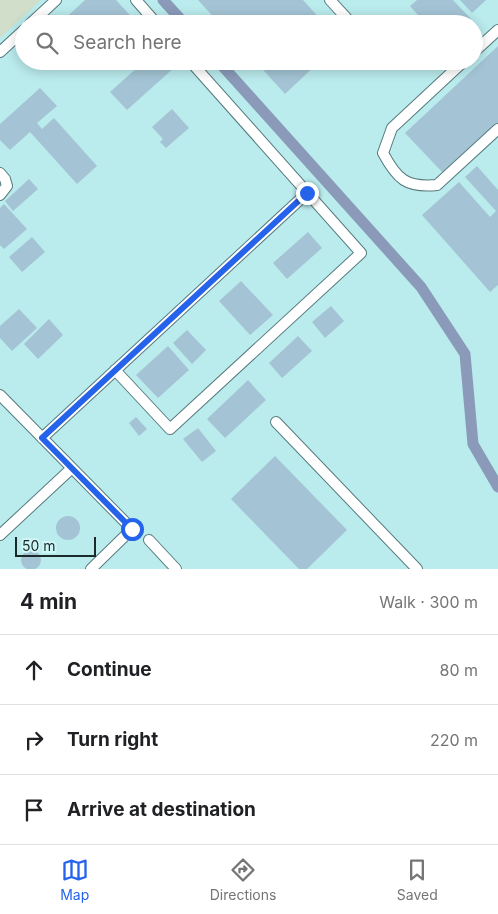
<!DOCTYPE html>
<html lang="en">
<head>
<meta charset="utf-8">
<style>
	body { margin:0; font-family:Inter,sans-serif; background:#f2f2f2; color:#202124 }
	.scale { position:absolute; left:15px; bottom:12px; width:81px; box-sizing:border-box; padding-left:5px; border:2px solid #1a2929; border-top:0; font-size:14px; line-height:18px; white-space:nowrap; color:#1a2929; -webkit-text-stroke:4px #cef6f7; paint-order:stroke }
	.stop { position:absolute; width:15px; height:15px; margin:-11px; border:4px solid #2563eb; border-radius:50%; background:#fff }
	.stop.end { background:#2563eb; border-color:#fff; box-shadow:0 1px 5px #0008 }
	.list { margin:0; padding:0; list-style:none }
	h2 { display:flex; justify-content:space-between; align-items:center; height:65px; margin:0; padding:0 20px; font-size:21px }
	h2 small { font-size:16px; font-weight:400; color:#757577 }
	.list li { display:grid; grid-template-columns:32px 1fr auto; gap:15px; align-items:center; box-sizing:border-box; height:70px; padding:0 20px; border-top:1px solid #e0e0e0 }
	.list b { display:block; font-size:19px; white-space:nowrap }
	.list em { font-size:16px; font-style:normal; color:#757577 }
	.icon { flex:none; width:28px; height:28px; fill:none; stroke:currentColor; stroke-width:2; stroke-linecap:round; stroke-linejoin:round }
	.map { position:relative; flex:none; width:498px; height:569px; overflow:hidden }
	.search { position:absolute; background:#fff; box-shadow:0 2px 12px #0003; left:15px; right:15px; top:15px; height:55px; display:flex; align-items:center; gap:12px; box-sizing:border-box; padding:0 18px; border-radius:28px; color:#757577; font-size:19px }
	.sheet { height:275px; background:#fff }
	nav { display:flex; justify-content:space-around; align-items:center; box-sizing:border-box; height:70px; border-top:1px solid #e0e0e0; background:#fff; font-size:14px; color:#757577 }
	nav a { display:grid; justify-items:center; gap:2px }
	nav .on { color:#2563eb }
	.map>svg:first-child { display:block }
	.built { fill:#baebed; fill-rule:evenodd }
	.green { fill:#d0deca }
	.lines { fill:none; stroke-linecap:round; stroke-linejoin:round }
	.canal { stroke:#8a9ab8; stroke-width:11 }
	.building { fill:#a4c4d5 }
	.minor-casing { stroke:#577b7d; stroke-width:12 }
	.minor { stroke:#fff; stroke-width:10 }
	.route { stroke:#2563eb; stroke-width:6 }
</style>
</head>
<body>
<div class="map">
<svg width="498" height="569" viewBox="0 0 498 569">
	<rect width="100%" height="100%" fill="#cef6f7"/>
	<path class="built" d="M 0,0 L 498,0 L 498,569 L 0,569 ZM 24,24 L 474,24 L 474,61 L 24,61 Z"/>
	<path class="green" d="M 0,0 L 41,0 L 0,38 Z"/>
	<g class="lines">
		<path class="canal" d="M 163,0 L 185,24
			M 218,61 L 421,287 L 465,354 L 473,444 L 498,487"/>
	</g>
	<path class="building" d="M 85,0 L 116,0 L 138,24 L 59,24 Z
		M 198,0 L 303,0 L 325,24 L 220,24 Z
		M 417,0 L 453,0 L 471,19 L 466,24 L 426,24 L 410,6 Z
		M 460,0 L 486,0 L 472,13 Z
		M 498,46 L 498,123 L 444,174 L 405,133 Z
		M 135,61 L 172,61 L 176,66 L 127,110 L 110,92 L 139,66 Z
		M 255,61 L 320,61 L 285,94 Z
		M 40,88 L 57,106 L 37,123 L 42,129 L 54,118 L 97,166 L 77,184 L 30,132 L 10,150 L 0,140 L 0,124 Z
		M 172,109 L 189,128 L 166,148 L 160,142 L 163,139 L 152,127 Z
		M 477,166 L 498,190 L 498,285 L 490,292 L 422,215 L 459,182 L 490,217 L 496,211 L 465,177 Z
		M 29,179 L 38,189 L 13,211 L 5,201 Z
		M 4,204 L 27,229 L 4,249 L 0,245 L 0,208 Z
		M 308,232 L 322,248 L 287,279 L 273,263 Z
		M 32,237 L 45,252 L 22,272 L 9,257 Z
		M 241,281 L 273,315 L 250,335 L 219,301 Z
		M 331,306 L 344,321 L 325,338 L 312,322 Z
		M 19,309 L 37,328 L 12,351 L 0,338 L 0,326 Z
		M 49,319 L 63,335 L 38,359 L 24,344 Z
		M 187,330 L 206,350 L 192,364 L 173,343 Z
		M 298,336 L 312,351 L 282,378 L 269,363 Z
		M 168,346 L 189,370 L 158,398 L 136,375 Z
		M 248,380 L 266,400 L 225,438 L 207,419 Z
		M 136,417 L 147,429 L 139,436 L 129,423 Z
		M 198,428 L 216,451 L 202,462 L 183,439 Z
		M 275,456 L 347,530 L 307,569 L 299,569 L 231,499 Z
		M56 528a12 12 0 1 1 24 0a12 12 0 1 1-24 0Z
		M21 560a10 10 0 1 1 20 0a10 10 0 1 1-20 0Z"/>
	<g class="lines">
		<defs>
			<path id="minor" d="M 136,0 L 157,24
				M 330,0 L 352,24
				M 30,24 L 56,0
				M 0,52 L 24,30
				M 474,52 L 498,30
				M 464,61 L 392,128 L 383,153 C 397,179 406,188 437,185 L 498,129
				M 0,173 L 5,179 L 7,186 L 0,195
				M 115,370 L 170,429 L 361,253 L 190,61
				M 0,395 L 132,529 L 91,569
				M 276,422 L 417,569
				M 42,438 L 307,193
				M 0,535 L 72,468
				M 149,540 L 176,569"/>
		</defs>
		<use href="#minor" class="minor-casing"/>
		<use href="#minor" class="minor"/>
	</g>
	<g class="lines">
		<path class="route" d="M 132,529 L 42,438 L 307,193"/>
	</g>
</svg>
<div class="scale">50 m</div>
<div class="stop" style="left:132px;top:529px"></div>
<div class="stop end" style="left:307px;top:193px"></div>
<div class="search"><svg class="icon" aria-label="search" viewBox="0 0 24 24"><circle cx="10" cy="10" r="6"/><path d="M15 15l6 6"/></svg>Search here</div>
</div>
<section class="sheet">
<h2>4 min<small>Walk · 300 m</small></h2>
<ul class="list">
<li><svg class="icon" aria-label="ahead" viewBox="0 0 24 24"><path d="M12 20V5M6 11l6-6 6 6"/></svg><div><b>Continue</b></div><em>80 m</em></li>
<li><svg class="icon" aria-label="right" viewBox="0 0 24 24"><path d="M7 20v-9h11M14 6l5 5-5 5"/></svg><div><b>Turn right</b></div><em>220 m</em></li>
<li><svg class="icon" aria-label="arrive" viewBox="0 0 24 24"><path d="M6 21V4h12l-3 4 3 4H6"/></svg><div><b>Arrive at destination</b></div></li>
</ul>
</section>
<nav>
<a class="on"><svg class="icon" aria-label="map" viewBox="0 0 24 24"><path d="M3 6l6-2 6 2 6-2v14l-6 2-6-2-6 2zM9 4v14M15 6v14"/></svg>Map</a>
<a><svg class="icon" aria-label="directions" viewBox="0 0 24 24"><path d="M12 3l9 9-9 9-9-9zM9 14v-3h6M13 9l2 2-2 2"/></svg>Directions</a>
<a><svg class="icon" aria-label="saved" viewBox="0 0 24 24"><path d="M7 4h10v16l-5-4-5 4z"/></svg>Saved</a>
</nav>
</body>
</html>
